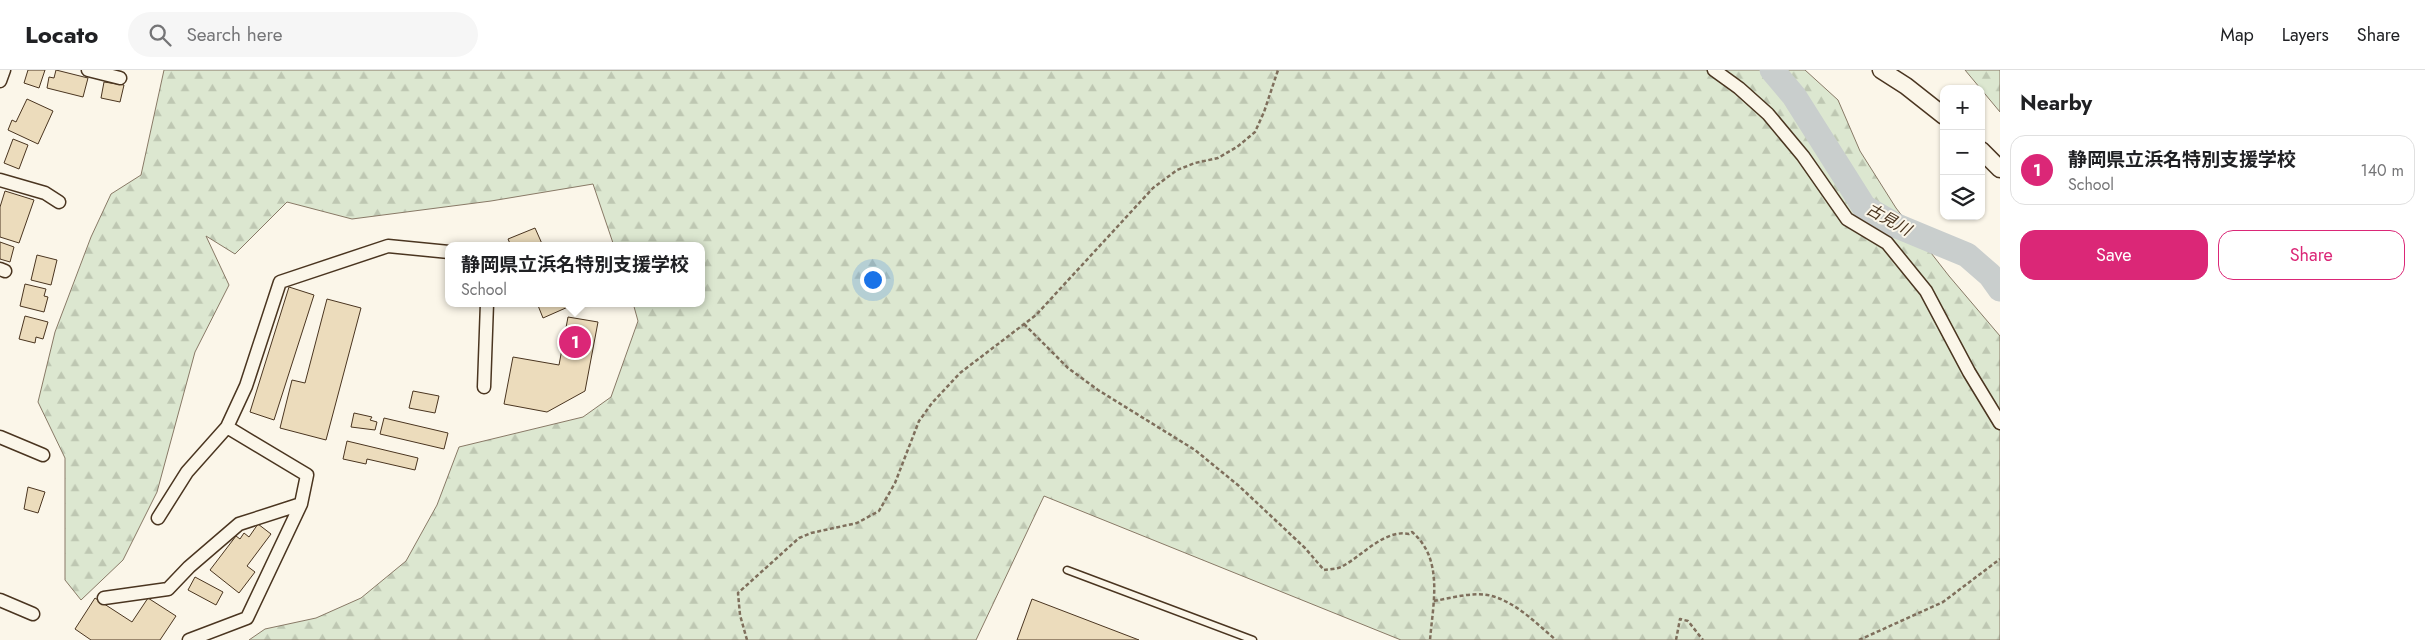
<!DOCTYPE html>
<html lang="en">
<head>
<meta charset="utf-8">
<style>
	body { margin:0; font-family:Jost,"Noto Sans JP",sans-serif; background:#f6f6f6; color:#202124 }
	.controls { position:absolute; right:15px; top:15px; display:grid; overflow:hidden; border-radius:10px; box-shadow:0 1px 4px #0004 }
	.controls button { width:45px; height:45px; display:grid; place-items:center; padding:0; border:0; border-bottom:1px solid #e0e0e0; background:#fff; color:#202124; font:25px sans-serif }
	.you { position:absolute; left:872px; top:209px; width:18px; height:18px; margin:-12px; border:4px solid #fff; border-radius:50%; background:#1a73e8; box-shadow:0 0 0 8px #1a73e833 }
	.badge { display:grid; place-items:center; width:32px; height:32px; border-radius:50%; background:#db2777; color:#fff; font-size:16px; font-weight:700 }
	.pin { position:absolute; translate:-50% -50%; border:2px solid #fff; box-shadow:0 1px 5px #0006 }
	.popup { position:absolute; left:445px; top:172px; width:260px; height:65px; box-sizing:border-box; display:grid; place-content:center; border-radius:10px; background:#fff; filter:drop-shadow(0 1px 4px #0005); font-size:16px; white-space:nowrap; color:#757577 }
	.popup b { font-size:19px; color:#202124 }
	.popup::after { content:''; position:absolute; left:50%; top:100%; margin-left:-10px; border:10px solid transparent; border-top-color:#fff }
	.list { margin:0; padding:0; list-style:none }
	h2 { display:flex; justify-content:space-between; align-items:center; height:65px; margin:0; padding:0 20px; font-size:21px }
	h2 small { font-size:16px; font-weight:400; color:#757577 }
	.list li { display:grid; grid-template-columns:32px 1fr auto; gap:15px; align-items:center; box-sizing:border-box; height:70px; margin:0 10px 10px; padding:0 10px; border:1px solid #e0e0e0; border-radius:15px }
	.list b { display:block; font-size:19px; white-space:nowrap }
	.list p { margin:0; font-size:16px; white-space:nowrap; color:#757577 }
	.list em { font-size:16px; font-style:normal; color:#757577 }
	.actions { display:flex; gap:10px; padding:15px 20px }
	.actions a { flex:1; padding:11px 0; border:1px solid #db2777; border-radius:15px; text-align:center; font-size:18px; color:#db2777 }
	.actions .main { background:#db2777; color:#fff }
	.icon { flex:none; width:28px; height:28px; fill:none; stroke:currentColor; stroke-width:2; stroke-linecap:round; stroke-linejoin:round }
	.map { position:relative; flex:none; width:2000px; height:570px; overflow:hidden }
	header { display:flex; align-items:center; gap:30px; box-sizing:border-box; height:70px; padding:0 25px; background:#fff; border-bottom:1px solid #e0e0e0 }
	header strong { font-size:24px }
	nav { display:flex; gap:28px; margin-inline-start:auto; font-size:18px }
	.search { width:350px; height:45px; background:#f6f6f6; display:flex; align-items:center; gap:12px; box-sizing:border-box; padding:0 18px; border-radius:28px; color:#757577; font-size:19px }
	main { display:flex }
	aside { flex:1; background:#fff }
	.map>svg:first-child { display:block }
	.forest { fill:url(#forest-firs); stroke:#887966 }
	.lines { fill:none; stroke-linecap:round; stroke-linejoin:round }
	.river { stroke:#c9cecd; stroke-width:25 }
	.building { fill:#ecdcbc; stroke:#4a3520 }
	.service-casing { stroke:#4a3520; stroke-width:9 }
	.minor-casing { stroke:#4a3520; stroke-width:15 }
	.tertiary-casing { stroke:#4a3520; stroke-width:19 }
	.path { stroke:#7f6f5c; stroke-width:2.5; stroke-dasharray:4 2.5; stroke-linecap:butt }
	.service { stroke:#fbf6e9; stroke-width:6 }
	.minor { stroke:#fbf6e9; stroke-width:12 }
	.tertiary { stroke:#fbf6e9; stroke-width:16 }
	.labels { text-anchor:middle; stroke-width:4; stroke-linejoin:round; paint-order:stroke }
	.water-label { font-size:16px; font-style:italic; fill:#4a3520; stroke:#fbf6e9 }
</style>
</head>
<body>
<header>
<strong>Locato</strong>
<div class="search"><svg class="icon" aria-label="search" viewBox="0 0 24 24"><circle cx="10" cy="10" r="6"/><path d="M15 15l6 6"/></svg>Search here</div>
<nav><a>Map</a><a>Layers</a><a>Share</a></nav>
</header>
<main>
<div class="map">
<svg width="2000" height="570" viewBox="0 0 2000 570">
	<defs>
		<pattern id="forest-firs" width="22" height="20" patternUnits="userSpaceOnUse" patternTransform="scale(1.25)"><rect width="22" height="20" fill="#dce7d0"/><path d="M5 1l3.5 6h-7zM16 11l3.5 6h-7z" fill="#bec7b2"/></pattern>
	</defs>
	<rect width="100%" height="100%" fill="#fbf6e9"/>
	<path class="forest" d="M 164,0 L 1805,0 L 1838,30 L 1860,81 L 1896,138 L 1949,206 L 2000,266 L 2000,570 L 1401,570 L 1044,426 L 976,570 L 249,570 L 265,559 L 316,548 L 361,528 L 406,491 L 437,435 L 459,377 L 583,347 L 611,327 L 638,251 L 633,233 L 701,233 L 701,176 L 614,176 L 593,114 L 491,131 L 352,149 L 287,132 L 235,184 L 206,166 L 229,215 L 195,282 L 157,422 L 123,490 L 81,530 L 65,510 L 65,388 L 38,332 L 55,262 L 91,167 L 111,124 L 141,105 Z
		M 1965,0 L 2000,0 L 2000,42 Z"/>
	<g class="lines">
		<path class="river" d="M 1772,0 L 1794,26 L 1864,137 L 1897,156 L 1967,185 L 1990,205 L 2000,219"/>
	</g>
	<path class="building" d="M 28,0 L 45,0 L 39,18 L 24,13 Z
		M 56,0 L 88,8 L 83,27 L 47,18 L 49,7 L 54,8 Z
		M 104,12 L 124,15 L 120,32 L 101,28 Z
		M 27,29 L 53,41 L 38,74 L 8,60 L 12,50 L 16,52 Z
		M 13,69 L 28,75 L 19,99 L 4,93 Z
		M 5,121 L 34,130 L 19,173 L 0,167 L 0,137 Z
		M 535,158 L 543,176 L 511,176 L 508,169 Z
		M 0,172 L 14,177 L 10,192 L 0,189 Z
		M 37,185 L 57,190 L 51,215 L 31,210 Z
		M 25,214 L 46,219 L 44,226 L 48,227 L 44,242 L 20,236 Z
		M 289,217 L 314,225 L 274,350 L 250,342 Z
		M 327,229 L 361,238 L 326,370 L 280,358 L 292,310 L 305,313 Z
		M 537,233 L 577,233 L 543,248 Z
		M 25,246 L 48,252 L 43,269 L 36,267 L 35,273 L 19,269 Z
		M 568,247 L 598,252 L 585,321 L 547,342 L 504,334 L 513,287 L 559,295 Z
		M 413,321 L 439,326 L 435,343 L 409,338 Z
		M 354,343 L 372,347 L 370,350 L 377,352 L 375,360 L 351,357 Z
		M 384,348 L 448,363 L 444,379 L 380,364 Z
		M 347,371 L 418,388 L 415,400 L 367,389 L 366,394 L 343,389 Z
		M 28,417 L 45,422 L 38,443 L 24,439 Z
		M 258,454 L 271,464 L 247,496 L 255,502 L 239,523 L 210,500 L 236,466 L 240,469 L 244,463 L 249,467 Z
		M 195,507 L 223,522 L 216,535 L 188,520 Z
		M 95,528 L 132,552 L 148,528 L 176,546 L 160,570 L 91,570 L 75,559 Z
		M 1032,529 L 1139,570 L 1017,570 Z"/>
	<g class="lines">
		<defs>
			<path id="service" d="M 1067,500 L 1253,570"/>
			<path id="minor" d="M 88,0 L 120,8
				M 1714,0 L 1739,18 L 1768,44 L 1803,86 L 1847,149 L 1887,173 L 1926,221 L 1969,302 L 2000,353
				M 0,11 L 4,0
				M 0,110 L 45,123 L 59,132
				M 0,199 L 5,201
				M 484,317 L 487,233
				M 0,367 L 43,385
				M 158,448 L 187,402 L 227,357
				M 104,528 L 168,519 L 189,497 L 239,454 L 301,434
				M 0,530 L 33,544
				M 189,570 L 247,548 L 301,434 L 307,405 L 227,357 L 246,316 L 280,212 L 388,176 L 449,182"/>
			<path id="tertiary" d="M 1881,0 L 1906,16 L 1944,46
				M 1981,80 L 2000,99"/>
		</defs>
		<use href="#service" class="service-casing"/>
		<use href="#minor" class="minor-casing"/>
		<use href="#tertiary" class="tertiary-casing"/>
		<path class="path" d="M 1024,254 L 1068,298 L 1098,320 L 1195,380 L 1239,416 L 1305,478 L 1324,500 C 1330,499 1338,499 1343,496 C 1363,485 1385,459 1409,464 L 1412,462 C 1444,489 1433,533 1430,570
			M 1434,531 C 1452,528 1474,521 1492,526 C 1517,533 1537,554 1556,570
			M 747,570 L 740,545 L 738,523 L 799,468 L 811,463 L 857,453 L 879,441 L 895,413 L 919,351 L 932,333 L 960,303 L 1036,245 L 1153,118 L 1177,100 L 1195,93 L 1218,88 L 1237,77 L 1255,62 L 1264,42 L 1278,0
			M 1676,570 L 1680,549 L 1688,551 L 1703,570
			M 1859,570 L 1943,532 L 2000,489"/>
		<use href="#service" class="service"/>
		<use href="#minor" class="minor"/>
		<use href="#tertiary" class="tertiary"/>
	</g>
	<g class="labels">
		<g class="water-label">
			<text transform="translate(1889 149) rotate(29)" y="6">古見川</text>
		</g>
	</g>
</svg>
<div class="controls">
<button>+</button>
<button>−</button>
<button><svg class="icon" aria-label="layers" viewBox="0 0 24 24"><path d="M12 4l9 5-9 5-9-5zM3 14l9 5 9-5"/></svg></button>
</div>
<div class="you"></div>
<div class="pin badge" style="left:575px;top:272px">1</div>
<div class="popup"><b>静岡県立浜名特別支援学校</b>School</div>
</div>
<aside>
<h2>Nearby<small></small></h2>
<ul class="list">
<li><span class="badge">1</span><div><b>静岡県立浜名特別支援学校</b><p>School</p></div><em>140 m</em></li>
</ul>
<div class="actions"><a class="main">Save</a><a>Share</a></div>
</aside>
</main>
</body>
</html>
